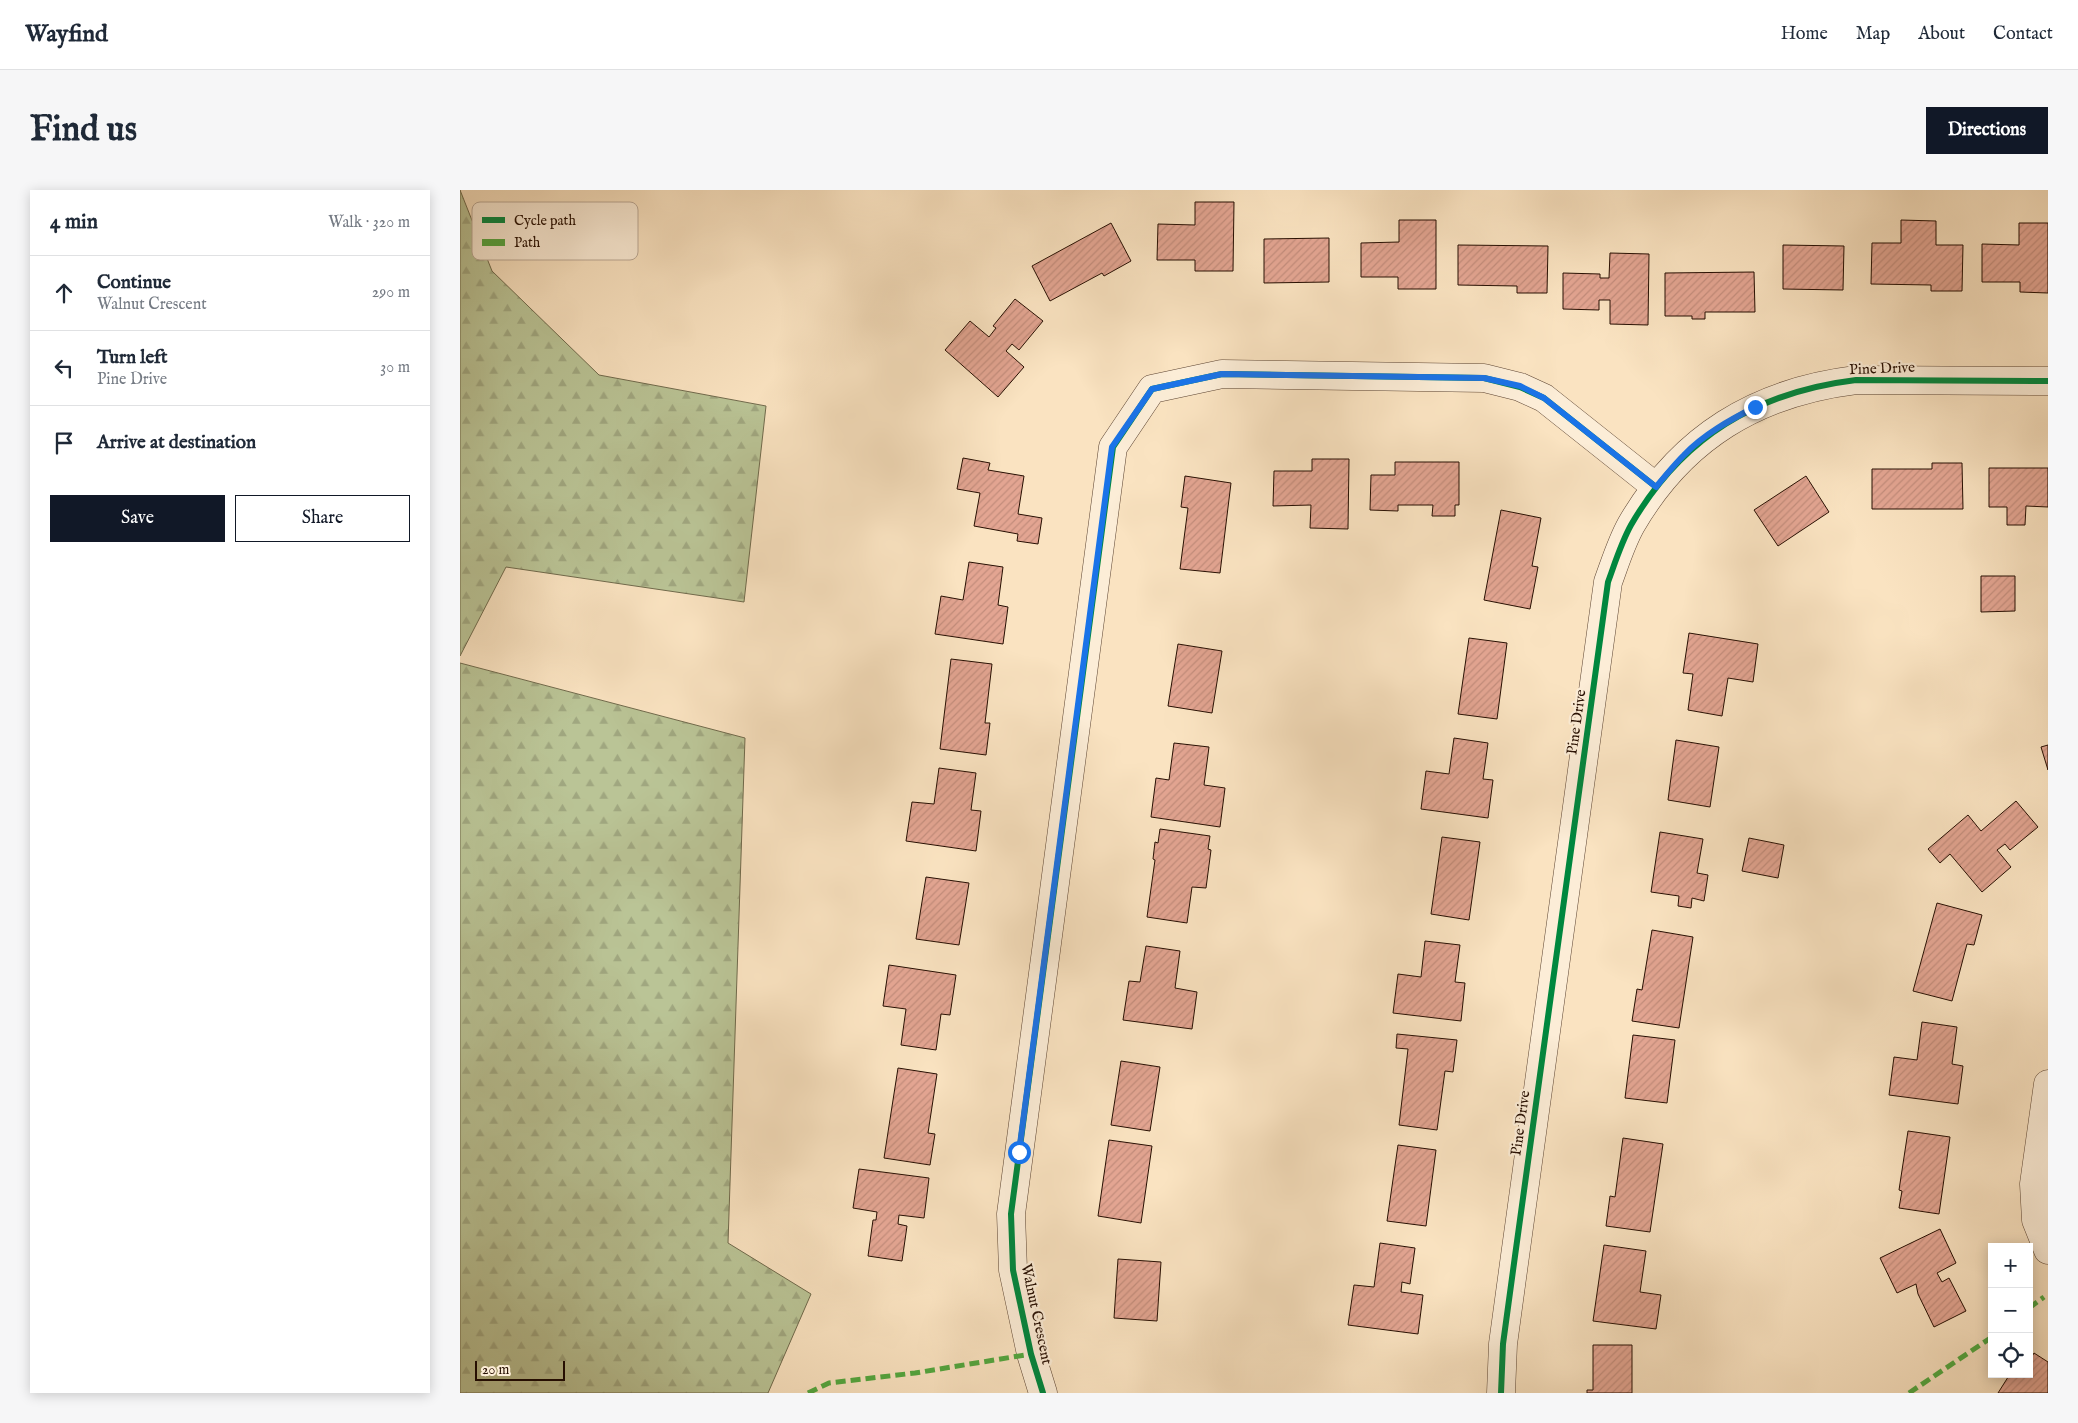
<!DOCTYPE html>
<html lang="en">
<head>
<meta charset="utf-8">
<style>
	body { margin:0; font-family:"IM FELL English",serif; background:#f6f6f7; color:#1f2937 }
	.controls { position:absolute; right:15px; bottom:15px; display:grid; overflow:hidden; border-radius:0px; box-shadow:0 2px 12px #0003 }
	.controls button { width:45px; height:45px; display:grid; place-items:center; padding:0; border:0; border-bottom:1px solid #e0e1e3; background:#fff; color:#1f2937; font:25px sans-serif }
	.scale { position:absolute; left:15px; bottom:12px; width:90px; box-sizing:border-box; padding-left:5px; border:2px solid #270f02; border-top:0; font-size:14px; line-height:18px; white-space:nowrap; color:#270f02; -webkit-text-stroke:4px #fcedd7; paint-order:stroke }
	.stop { position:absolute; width:15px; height:15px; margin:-11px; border:4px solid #1a73e8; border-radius:50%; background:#fff }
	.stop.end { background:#1a73e8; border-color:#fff; box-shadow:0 1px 5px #0008 }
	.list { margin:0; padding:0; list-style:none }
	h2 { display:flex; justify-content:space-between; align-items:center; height:65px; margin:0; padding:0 20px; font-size:21px }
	h2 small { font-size:16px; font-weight:400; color:#747a83 }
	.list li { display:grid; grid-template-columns:32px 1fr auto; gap:15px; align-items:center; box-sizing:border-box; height:75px; padding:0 20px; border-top:1px solid #e0e1e3 }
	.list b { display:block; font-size:19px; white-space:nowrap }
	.list p { margin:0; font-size:16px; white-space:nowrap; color:#747a83 }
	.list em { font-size:16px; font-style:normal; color:#747a83 }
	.actions { display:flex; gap:10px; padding:15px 20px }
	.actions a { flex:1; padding:11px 0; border:1px solid #111827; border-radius:0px; text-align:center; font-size:18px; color:#111827 }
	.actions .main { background:#111827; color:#fff }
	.icon { flex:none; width:28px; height:28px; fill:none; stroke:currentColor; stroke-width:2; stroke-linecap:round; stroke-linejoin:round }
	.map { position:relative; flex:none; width:1588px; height:1203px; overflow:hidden; border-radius:0px }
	header { display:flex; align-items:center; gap:30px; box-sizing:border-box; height:70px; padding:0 25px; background:#fff; border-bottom:1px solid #e0e1e3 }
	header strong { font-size:24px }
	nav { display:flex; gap:28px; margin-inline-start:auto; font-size:18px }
	.intro { display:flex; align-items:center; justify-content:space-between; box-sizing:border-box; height:120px; padding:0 30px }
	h1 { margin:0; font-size:35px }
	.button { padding:12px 22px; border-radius:0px; background:#111827; color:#fff; font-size:18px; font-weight:700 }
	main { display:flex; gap:30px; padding:0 30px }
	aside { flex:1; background:#fff; border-radius:0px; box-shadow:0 2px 12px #0003 }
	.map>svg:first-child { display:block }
	.forest { fill:url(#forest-firs); stroke:#706a4c }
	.building { fill:url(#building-hatch); stroke:#270f02 }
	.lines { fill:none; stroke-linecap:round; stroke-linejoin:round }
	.street-casing { stroke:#5c4432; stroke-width:29 }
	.street { stroke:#fcedd7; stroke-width:28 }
	.quiet { stroke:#53a840; stroke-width:5; stroke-dasharray:10 5; stroke-linecap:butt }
	.cycleway-casing { stroke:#fcedd7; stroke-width:9 }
	.cycleway { stroke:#00873e; stroke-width:6 }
	.route { stroke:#1a73e8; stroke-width:6 }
	.labels { text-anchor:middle; stroke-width:4.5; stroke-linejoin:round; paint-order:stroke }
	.street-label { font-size:15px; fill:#270f02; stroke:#fcedd7 }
	.key { fill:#fcedd7; stroke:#bcaa97; stroke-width:1 }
	.key-label { font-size:14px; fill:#270f02 }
</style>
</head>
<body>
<header>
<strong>Wayfind</strong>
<nav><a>Home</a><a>Map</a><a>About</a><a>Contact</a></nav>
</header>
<div class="intro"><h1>Find us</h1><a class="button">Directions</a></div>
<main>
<aside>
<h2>4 min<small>Walk · 320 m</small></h2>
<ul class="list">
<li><svg class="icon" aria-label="ahead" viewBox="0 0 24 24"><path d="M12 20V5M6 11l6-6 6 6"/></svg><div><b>Continue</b><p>Walnut Crescent</p></div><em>290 m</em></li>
<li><svg class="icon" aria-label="left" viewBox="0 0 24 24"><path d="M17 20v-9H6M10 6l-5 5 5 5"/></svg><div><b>Turn left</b><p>Pine Drive</p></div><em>30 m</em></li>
<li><svg class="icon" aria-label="arrive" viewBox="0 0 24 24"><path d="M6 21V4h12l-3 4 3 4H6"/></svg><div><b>Arrive at destination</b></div></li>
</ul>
<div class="actions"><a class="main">Save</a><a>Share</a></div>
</aside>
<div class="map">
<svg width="1588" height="1203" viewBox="0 0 1588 1203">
	<defs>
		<pattern id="forest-firs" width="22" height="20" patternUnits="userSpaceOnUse" patternTransform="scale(1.25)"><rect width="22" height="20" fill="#bac496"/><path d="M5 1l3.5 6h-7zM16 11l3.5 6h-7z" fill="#a0a780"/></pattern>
		<pattern id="building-hatch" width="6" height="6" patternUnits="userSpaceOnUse" patternTransform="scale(1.25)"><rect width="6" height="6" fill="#e3a592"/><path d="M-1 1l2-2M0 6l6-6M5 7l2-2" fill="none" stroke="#c38d7c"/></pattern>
	</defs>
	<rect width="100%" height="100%" fill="#fae3c1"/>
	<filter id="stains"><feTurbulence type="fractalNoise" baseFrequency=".004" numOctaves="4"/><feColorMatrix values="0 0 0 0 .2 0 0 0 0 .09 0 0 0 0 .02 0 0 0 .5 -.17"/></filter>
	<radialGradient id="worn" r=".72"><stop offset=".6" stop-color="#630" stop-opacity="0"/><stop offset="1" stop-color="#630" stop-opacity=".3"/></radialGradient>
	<path class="forest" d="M 0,0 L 32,81 L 139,185 L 306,216 L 284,412 L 46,377 L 0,466 Z
		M 0,473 L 285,548 L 268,1053 L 351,1104 L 308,1203 L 0,1203 Z"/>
	<path class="building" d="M 735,12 L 774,12 L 773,81 L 735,81 L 735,70 L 697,70 L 698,34 L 735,35 Z
		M 939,30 L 976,30 L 976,99 L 938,99 L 938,87 L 901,87 L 901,53 L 939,52 Z
		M 1441,30 L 1476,31 L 1476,55 L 1503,55 L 1502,101 L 1471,101 L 1471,95 L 1411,94 L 1412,53 L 1441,53 Z
		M 651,33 L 671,71 L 644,86 L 642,83 L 590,111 L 572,76 Z
		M 1559,33 L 1588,33 L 1588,103 L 1560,102 L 1560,92 L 1522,92 L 1522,54 L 1559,55 Z
		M 869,48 L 869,92 L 804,93 L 804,49 Z
		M 998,55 L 1088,56 L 1087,103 L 1057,103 L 1057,96 L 998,95 Z
		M 1323,55 L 1384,56 L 1383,100 L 1323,99 Z
		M 1150,63 L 1189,64 L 1188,135 L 1150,134 L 1150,110 L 1139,110 L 1139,120 L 1103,119 L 1103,83 L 1140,84 L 1140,88 L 1149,88 Z
		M 1294,82 L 1295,122 L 1245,122 L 1245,129 L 1232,129 L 1232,126 L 1205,126 L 1205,83 Z
		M 555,109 L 583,131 L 559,160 L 552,154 L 546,161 L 564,177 L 538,207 L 485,160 L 510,131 L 529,147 L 536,138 L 533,136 Z
		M 503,268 L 530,273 L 528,280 L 564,286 L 558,324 L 582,328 L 578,354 L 557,351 L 558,344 L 514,336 L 520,303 L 497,299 Z
		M 852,269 L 889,269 L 888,339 L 850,338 L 851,315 L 813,316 L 814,281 L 852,281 Z
		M 935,272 L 999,272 L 999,315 L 995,315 L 995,326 L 972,326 L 973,315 L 938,315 L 938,321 L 910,320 L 911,285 L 935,285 Z
		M 1472,273 L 1502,273 L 1503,319 L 1412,319 L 1412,279 L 1472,279 Z
		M 1529,278 L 1588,278 L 1588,317 L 1566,316 L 1565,335 L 1547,335 L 1547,317 L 1529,317 Z
		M 725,286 L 771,293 L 760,383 L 720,379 L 728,318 L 721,317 Z
		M 1346,286 L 1369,322 L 1318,356 L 1294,320 Z
		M 1041,320 L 1081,328 L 1072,376 L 1078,377 L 1070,419 L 1024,410 Z
		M 509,372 L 543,377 L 538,415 L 548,417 L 543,454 L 475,444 L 481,406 L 503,410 Z
		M 1521,386 L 1555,386 L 1555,421 L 1521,422 Z
		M 1229,443 L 1298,454 L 1293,492 L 1268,488 L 1262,526 L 1228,520 L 1233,484 L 1223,483 Z
		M 1009,448 L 1047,453 L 1037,529 L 998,524 Z
		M 718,454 L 762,461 L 752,523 L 708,516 Z
		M 491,469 L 532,474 L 525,533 L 530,533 L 526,565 L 480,559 Z
		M 994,548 L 1028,553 L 1023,589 L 1033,590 L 1028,628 L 961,619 L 966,581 L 989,584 Z
		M 1216,550 L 1259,557 L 1250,617 L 1208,610 Z
		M 714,553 L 749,557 L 744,595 L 765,598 L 760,637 L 691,627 L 696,588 L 709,590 Z
		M 1588,555 L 1588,580 L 1581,557 Z
		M 479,578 L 516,583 L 511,620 L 521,621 L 516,661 L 446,651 L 452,612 L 474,614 Z
		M 1556,611 L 1578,637 L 1550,660 L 1545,654 L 1537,660 L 1551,677 L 1522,702 L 1490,664 L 1480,673 L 1468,659 L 1508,625 L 1521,641 Z
		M 700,639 L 750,646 L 748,659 L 751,660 L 746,698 L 732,697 L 727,733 L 687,727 L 695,670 L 693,669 L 695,652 L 698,653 Z
		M 1200,642 L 1243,649 L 1237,683 L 1248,685 L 1244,711 L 1232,708 L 1231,718 L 1218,716 L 1219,706 L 1191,702 Z
		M 982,647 L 1020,652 L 1009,730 L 971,724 Z
		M 1289,648 L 1324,655 L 1318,688 L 1282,681 Z
		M 466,687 L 509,693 L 499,755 L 456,749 Z
		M 1477,713 L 1522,725 L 1514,755 L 1507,754 L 1492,811 L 1453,801 Z
		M 1192,740 L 1233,747 L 1219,838 L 1172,831 L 1177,799 L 1182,800 Z
		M 965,751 L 1000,755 L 995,792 L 1005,793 L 1001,831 L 933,823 L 938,784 L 961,787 Z
		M 686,756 L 720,761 L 715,798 L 737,802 L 732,839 L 663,830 L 669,791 L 680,792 Z
		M 429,775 L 496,785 L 490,825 L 481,824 L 476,860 L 441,855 L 446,819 L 423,816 Z
		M 1462,832 L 1497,837 L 1492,874 L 1503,876 L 1498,914 L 1429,905 L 1434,867 L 1457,870 Z
		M 937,844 L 997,850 L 993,882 L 985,881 L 977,940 L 939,935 L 948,859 L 936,858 Z
		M 1173,845 L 1215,850 L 1207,913 L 1165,908 Z
		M 661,871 L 700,877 L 690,941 L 651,935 Z
		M 438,878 L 477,884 L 468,943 L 475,944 L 470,975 L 424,968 Z
		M 1448,941 L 1490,947 L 1479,1024 L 1439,1018 L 1442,1001 L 1439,1000 Z
		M 1163,948 L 1203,954 L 1190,1042 L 1146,1036 L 1150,1006 L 1155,1007 Z
		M 649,950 L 692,956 L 681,1033 L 638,1026 Z
		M 938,955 L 976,960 L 966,1036 L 927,1031 Z
		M 399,979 L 469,988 L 464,1028 L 439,1025 L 438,1034 L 447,1036 L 442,1071 L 408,1066 L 413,1030 L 416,1030 L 417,1022 L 393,1018 Z
		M 1480,1039 L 1496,1073 L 1477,1083 L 1482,1092 L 1489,1088 L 1506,1121 L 1474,1137 L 1458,1104 L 1456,1094 L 1437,1103 L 1420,1068 Z
		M 920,1053 L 955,1058 L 950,1094 L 942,1092 L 941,1102 L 963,1105 L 958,1144 L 888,1135 L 894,1095 L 914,1097 Z
		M 1144,1055 L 1186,1061 L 1180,1102 L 1201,1105 L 1196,1139 L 1133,1131 Z
		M 658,1069 L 701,1072 L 697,1131 L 654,1128 Z
		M 1133,1155 L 1172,1155 L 1172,1203 L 1127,1203 L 1127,1200 L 1133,1200 Z
		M 1574,1163 L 1588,1172 L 1588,1203 L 1538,1203 L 1550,1184 L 1560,1186 L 1569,1184 L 1569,1171 Z"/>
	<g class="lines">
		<defs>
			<path id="street" d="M 1588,894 L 1574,994 L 1576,1030 L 1588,1060
				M 583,1203 L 571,1164 L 553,1080 L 551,1024 L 653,257 L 692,199 L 762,184 L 1024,188 L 1060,197 L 1084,208 L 1196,297
				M 1041,1203 L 1043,1154 L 1055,1066 L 1148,392 C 1155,373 1161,353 1171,335 C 1222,247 1297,202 1396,190 L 1588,191"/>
		</defs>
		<use href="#street" class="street-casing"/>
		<use href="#street" class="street"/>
		<path class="quiet" d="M 1569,1118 L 1584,1107
			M 348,1203 L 369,1193 L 455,1183 L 571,1164
			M 1449,1203 L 1532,1147"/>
		<defs>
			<path id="cycleway" d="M 583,1203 L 571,1164 L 553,1080 L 551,1024 L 653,257 L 692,199 L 762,184 L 1024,188 L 1060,197 L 1084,208 L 1196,297
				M 1041,1203 L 1043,1154 L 1055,1066 L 1148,392 C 1155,373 1161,353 1171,335 C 1222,247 1297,202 1396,190 L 1588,191"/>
		</defs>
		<use href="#cycleway" class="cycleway-casing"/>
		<use href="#cycleway" class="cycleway"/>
	</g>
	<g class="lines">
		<path class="route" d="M 559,962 L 652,257 L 692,199 L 762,184 L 1024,188 L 1060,196 L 1084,208 L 1196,297 C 1205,286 1214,275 1224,265 C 1244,244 1270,230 1295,217"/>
	</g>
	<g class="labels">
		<g class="street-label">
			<text transform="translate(1422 178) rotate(-2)" y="5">Pine Drive</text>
			<text transform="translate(1116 532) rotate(-82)" y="5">Pine Drive</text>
			<text transform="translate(1060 933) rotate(-82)" y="5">Pine Drive</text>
			<text transform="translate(577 1124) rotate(78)" y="5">Walnut Crescent</text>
		</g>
	</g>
	<rect x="12" y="12" width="166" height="58" rx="8" class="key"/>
	<rect x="22" y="27" width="23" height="6" fill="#00873e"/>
	<rect x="22" y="49" width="23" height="7" fill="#53a840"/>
	<g class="key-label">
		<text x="54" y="35">Cycle path</text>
		<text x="54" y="57">Path</text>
	</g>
	<rect width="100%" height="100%" filter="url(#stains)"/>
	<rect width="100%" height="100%" fill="url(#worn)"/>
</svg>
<div class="controls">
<button>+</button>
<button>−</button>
<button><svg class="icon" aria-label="locate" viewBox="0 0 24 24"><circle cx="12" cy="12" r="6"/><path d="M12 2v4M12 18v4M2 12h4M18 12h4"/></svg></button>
</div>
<div class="scale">20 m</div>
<div class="stop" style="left:559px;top:962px"></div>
<div class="stop end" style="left:1295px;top:217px"></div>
</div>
</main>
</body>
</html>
